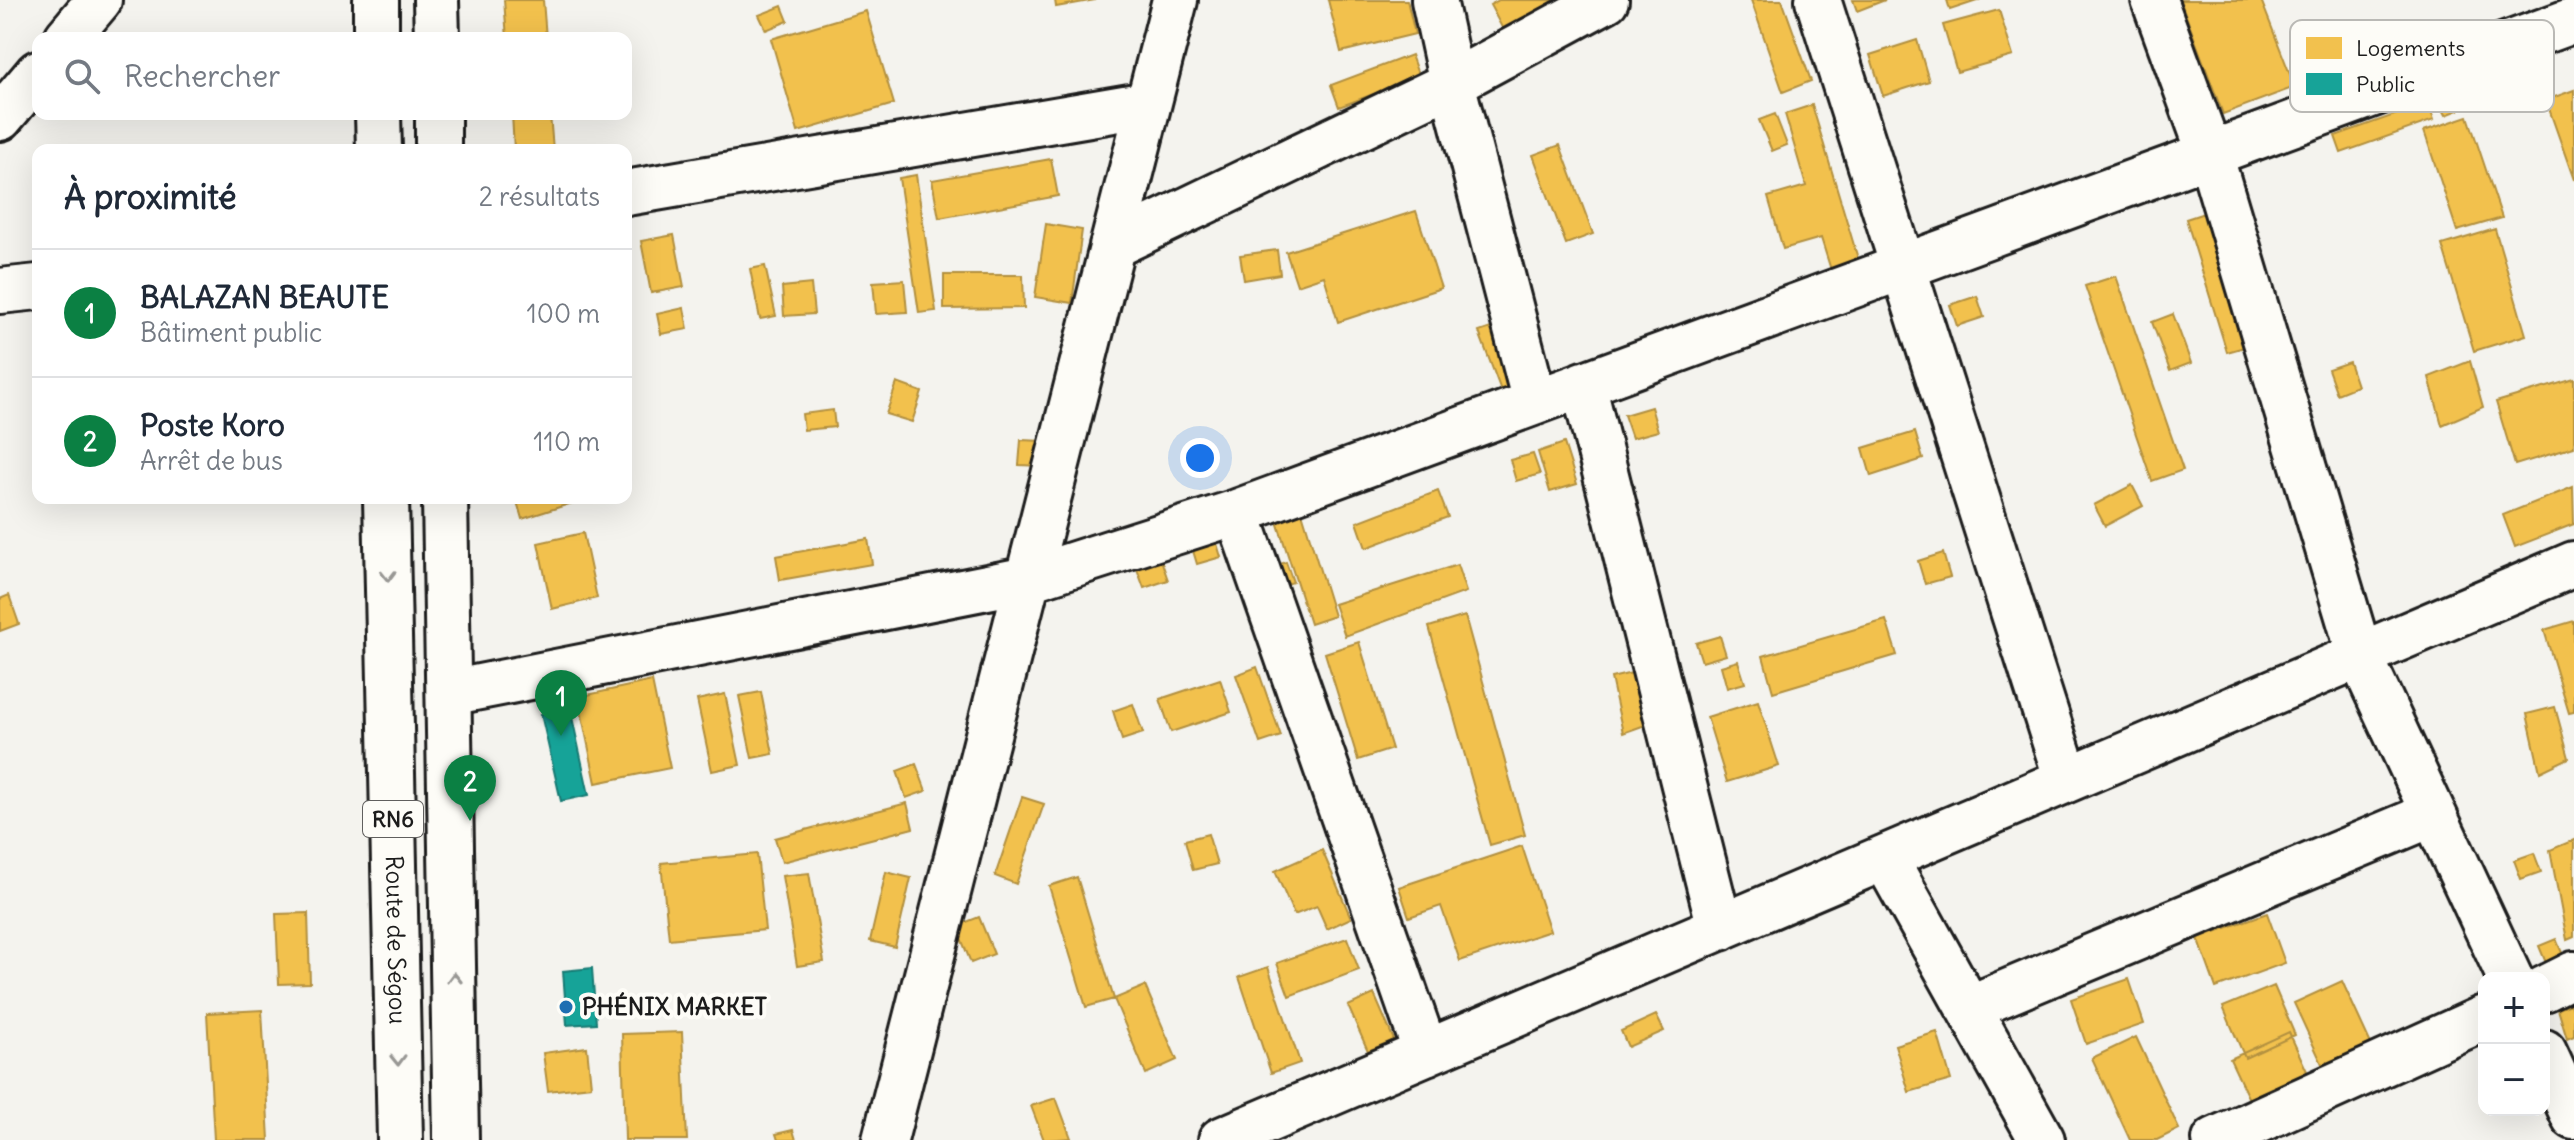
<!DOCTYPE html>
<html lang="fr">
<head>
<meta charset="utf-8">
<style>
	body { margin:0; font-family:Delius,sans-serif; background:#f2f2f3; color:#1f2937 }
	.controls { position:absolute; right:24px; bottom:24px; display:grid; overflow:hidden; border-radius:16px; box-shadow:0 8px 32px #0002 }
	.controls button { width:72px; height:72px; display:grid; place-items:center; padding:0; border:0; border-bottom:2px solid #e0e1e3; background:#fff; color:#1f2937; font:40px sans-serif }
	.you { position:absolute; left:1200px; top:458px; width:28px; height:28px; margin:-20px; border:6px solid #fff; border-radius:50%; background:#1a73e8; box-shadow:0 0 0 12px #1a73e833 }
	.badge { display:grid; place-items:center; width:52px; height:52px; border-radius:50%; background:#0b8043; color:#fff; font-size:26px; font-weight:700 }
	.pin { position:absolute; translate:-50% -66px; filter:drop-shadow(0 2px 4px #0008) }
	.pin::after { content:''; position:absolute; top:42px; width:28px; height:24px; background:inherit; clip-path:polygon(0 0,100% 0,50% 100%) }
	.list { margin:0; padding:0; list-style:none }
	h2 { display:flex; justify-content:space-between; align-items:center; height:104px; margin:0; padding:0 32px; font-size:34px }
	h2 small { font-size:26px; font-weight:400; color:#747a83 }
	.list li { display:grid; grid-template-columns:52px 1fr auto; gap:24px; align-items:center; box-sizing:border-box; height:128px; padding:0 32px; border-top:2px solid #e0e1e3 }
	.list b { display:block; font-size:30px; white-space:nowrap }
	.list p { margin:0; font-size:26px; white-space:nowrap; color:#747a83 }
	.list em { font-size:26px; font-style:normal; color:#747a83 }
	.icon { flex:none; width:44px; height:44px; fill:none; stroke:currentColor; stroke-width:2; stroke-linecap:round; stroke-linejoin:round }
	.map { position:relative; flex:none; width:2574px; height:1140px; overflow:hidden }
	.search { position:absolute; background:#fff; box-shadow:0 8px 32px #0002; left:32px; top:32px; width:600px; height:88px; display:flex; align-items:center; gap:20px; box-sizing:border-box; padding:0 28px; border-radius:16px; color:#747a83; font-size:30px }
	.panel { position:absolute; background:#fff; box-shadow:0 8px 32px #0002; left:32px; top:144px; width:600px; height:360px; border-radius:16px }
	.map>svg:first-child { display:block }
	.homes { fill:#f2c14e; stroke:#b2903f; stroke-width:2 }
	.public { fill:#17a398; stroke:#187a73; stroke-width:2 }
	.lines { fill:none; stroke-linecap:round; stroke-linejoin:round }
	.minor-casing { stroke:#1c1c1c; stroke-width:50 }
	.trunk-casing { stroke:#1c1c1c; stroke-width:50 }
	.minor { stroke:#fdfcf7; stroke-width:44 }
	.trunk { stroke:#fdfcf7; stroke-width:44 }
	.oneway { stroke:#989794 }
	.poi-dot { fill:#1f6fb2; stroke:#fdfcf7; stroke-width:3 }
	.labels { text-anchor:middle; stroke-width:8; stroke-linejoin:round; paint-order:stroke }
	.shield { fill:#fdfcf7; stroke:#605f5e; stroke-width:2 }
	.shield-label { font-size:22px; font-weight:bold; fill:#1c1c1c }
	.street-label { font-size:24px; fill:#1c1c1c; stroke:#fdfcf7 }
	.poi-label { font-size:24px; font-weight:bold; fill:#1c1c1c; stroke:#fdfcf7; text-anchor:start }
	.key { fill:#fdfcf7; stroke:#bab9b5; stroke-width:2 }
	.key-label { font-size:22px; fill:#1c1c1c }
</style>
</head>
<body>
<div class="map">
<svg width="2574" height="1140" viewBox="0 0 2574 1140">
	<rect width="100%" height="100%" fill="#f4f3ee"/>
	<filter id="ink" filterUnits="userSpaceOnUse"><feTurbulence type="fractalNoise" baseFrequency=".0125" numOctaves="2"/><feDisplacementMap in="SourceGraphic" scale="16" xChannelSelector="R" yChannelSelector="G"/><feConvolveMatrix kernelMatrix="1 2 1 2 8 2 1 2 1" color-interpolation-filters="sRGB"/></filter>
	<g filter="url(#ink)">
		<path class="homes" d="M 504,0 L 543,0 L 546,38 L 507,38 Z
			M 1055,0 L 1095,0 L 1056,7 Z
			M 1328,0 L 1407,0 L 1415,34 L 1341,52 Z
			M 1499,0 L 1584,0 L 1508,39 L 1490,5 Z
			M 1751,0 L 1782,0 L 1811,81 L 1783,92 Z
			M 1853,0 L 1885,0 L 1857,11 Z
			M 1947,0 L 1980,0 L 1950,10 Z
			M 2180,0 L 2261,0 L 2295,87 L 2223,114 Z
			M 782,6 L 788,21 L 766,30 L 759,15 Z
			M 1999,10 L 2013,56 L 1957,72 L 1943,25 Z
			M 866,11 L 894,104 L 798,132 L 771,39 Z
			M 1917,40 L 1929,81 L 1883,96 L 1870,55 Z
			M 1411,55 L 1419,77 L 1339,107 L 1331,85 Z
			M 2574,90 L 2574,180 L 2546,100 Z
			M 2451,94 L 2459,110 L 2446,115 L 2438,100 Z
			M 2428,103 L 2434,120 L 2341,153 L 2335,136 Z
			M 1812,105 L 1859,262 L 1831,270 L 1821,238 L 1783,249 L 1768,197 L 1806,186 L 1785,114 Z
			M 512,114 L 550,114 L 553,150 L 514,150 Z
			M 1775,114 L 1787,145 L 1772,151 L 1759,120 Z
			M 2468,116 L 2502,218 L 2457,231 L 2424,131 Z
			M 1560,145 L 1593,234 L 1566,244 L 1533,155 Z
			M 1051,159 L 1058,196 L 939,218 L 932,180 Z
			M 916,175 L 936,311 L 919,313 L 899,178 Z
			M 1416,211 L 1441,288 L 1338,322 L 1324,276 L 1297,285 L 1286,252 Z
			M 2207,212 L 2248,346 L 2227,352 L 2186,219 Z
			M 1046,224 L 1082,230 L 1072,303 L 1035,297 Z
			M 2495,229 L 2526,335 L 2474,351 L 2442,245 Z
			M 674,235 L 684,287 L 651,293 L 641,241 Z
			M 1277,250 L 1280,274 L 1244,280 L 1240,255 Z
			M 765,266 L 776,316 L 760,319 L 750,269 Z
			M 944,275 L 1023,275 L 1024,308 L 944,309 Z
			M 2116,276 L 2183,470 L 2152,481 L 2085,286 Z
			M 904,280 L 907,312 L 876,314 L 873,282 Z
			M 811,284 L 814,314 L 784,316 L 782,287 Z
			M 1977,296 L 1984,317 L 1957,326 L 1950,305 Z
			M 684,308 L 688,329 L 661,334 L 657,314 Z
			M 2173,314 L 2191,363 L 2170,371 L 2152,322 Z
			M 1494,327 L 1520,398 L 1506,404 L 1479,332 Z
			M 2470,361 L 2483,407 L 2442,425 L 2429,377 Z
			M 2349,362 L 2357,386 L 2337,394 L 2328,369 Z
			M 2574,379 L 2574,447 L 2515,465 L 2496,402 Z
			M 897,383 L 922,392 L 912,422 L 886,414 Z
			M 1651,407 L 1658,431 L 1632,438 L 1624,415 Z
			M 833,410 L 835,427 L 804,430 L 802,414 Z
			M 1915,432 L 1923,459 L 1871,476 L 1863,448 Z
			M 1021,440 L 1043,441 L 1042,466 L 1019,465 Z
			M 1564,443 L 1577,484 L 1550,492 L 1538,452 Z
			M 1533,454 L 1540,474 L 1516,481 L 1510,460 Z
			M 2132,485 L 2143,506 L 2105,526 L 2094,505 Z
			M 2573,487 L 2574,524 L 2515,547 L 2503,515 Z
			M 1438,491 L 1448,517 L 1366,548 L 1357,522 Z
			M 516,498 L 588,498 L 522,519 Z
			M 1302,512 L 1334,616 L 1310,624 L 1277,521 Z
			M 583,533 L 597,598 L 552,609 L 538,543 Z
			M 1215,537 L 1221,557 L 1197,564 L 1191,544 Z
			M 868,539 L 872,564 L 780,580 L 776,556 Z
			M 1943,553 L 1950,577 L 1925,584 L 1918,561 Z
			M 1160,557 L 1168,580 L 1144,588 L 1136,566 Z
			M 1286,562 L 1293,582 L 1279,587 L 1271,567 Z
			M 1457,565 L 1466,592 L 1345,636 L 1334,604 Z
			M 9,595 L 19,624 L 0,631 L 0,599 Z
			M 1465,616 L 1525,835 L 1490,845 L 1429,627 Z
			M 1886,620 L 1897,655 L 1773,692 L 1763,656 Z
			M 2574,621 L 2574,712 L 2569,713 L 2544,630 Z
			M 1720,636 L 1726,655 L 1702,662 L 1696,643 Z
			M 1359,642 L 1392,749 L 1358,760 L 1325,653 Z
			M 1738,661 L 1745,683 L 1727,688 L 1721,666 Z
			M 1257,667 L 1281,736 L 1260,743 L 1236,675 Z
			M 1636,672 L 1648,724 L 1623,733 L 1611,678 Z
			M 1220,679 L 1231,712 L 1171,732 L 1160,699 Z
			M 652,681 L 670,768 L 596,783 L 578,697 Z
			M 761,692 L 773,754 L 752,758 L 739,696 Z
			M 725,694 L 740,765 L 712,771 L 697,700 Z
			M 1758,701 L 1779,766 L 1727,782 L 1707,717 Z
			M 1133,704 L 1143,733 L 1122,740 L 1113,711 Z
			M 2555,707 L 2569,758 L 2540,772 L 2527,714 Z
			M 916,764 L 926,791 L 906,798 L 897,771 Z
			M 1022,797 L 1044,804 L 1016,884 L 995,876 Z
			M 907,803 L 913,828 L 782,862 L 775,838 Z
			M 1208,834 L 1217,864 L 1193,870 L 1185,840 Z
			M 2574,840 L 2574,937 L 2567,940 L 2550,850 Z
			M 1522,846 L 1550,931 L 1460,961 L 1441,906 L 1409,917 L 1399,887 Z
			M 1322,850 L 1351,918 L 1327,929 L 1317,906 L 1294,915 L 1275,871 Z
			M 2534,853 L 2541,872 L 2521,879 L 2514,860 Z
			M 757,854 L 765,930 L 669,939 L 661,863 Z
			M 886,872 L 911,878 L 895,947 L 870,941 Z
			M 809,873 L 824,962 L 797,966 L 782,876 Z
			M 1077,877 L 1114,999 L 1086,1007 L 1049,886 Z
			M 308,913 L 310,983 L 279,984 L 276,914 Z
			M 2267,913 L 2285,963 L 2216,988 L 2198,938 Z
			M 979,917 L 994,954 L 971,963 L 956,926 Z
			M 1347,938 L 1359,970 L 1289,996 L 1277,963 Z
			M 2556,939 L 2563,955 L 2546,963 L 2539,946 Z
			M 1268,967 L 1300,1063 L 1271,1073 L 1239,977 Z
			M 2129,979 L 2144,1024 L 2086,1044 L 2071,999 Z
			M 2342,981 L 2376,1055 L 2328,1077 L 2294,1003 Z
			M 1145,986 L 1177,1060 L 1146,1074 L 1114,999 Z
			M 2274,986 L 2295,1035 L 2245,1058 L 2223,1007 Z
			M 1374,994 L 1394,1040 L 1368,1051 L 1348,1006 Z
			M 2571,1004 L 2574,1013 L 2574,1036 L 2567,1039 L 2558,1009 Z
			M 262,1010 L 269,1140 L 214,1140 L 207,1013 Z
			M 1656,1015 L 1664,1031 L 1628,1047 L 1621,1031 Z
			M 682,1032 L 687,1140 L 625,1140 L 622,1034 Z
			M 1937,1032 L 1951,1080 L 1909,1092 L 1895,1045 Z
			M 2289,1032 L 2311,1080 L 2252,1106 L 2230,1059 Z
			M 2136,1037 L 2179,1129 L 2157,1140 L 2130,1140 L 2092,1058 Z
			M 587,1047 L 591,1086 L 548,1091 L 543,1053 Z
			M 1056,1098 L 1071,1138 L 1044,1140 L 1031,1106 Z
			M 793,1130 L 796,1140 L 778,1140 L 776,1134 Z"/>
		<path class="public" d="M 570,708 L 589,795 L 561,801 L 541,714 Z
			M 592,968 L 596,1023 L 567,1025 L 563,971 Z"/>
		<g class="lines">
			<defs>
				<path id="minor" d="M 1434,0 L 1452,83 L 1535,402
					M 1818,0 L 2067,780
					M 2154,0 L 2210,154 L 2360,656 L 2510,978
					M 67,38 L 99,0
					M 0,118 L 38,73
					M 626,193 L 1148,104
					M 1112,246 L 1452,83 L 1606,0
					M 0,291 L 38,287
					M 1583,384 L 1720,928
					M 1237,512 L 1426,1053
					M 449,693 L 1028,579 L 1237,512 L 2574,20
					M 1885,858 L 2042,1140
					M 2544,989 L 2574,974
					M 1969,1008 L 2433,814
					M 2544,1052 L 2574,1117
					M 885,1140 L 1175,0
					M 1221,1140 L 2574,564
					M 2215,1140 L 2484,1018"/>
				<g id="trunk">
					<path d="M 376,0 L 376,38"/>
					<path d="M 436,0 L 437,38"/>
					<path d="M 378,114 L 379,150"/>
					<path d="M 438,114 L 438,150"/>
					<path id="s1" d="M 386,498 L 400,1140"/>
					<path d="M 445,498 L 456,1140"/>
				</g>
			</defs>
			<use href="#minor" class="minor-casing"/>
			<use href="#trunk" class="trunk-casing"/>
			<use href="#minor" class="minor"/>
			<use href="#trunk" class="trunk"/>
		</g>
		<defs><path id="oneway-chevron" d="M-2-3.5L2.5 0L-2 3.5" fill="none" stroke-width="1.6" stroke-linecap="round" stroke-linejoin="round" transform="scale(2)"/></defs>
		<g class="oneway">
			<use href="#oneway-chevron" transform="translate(388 576) rotate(89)"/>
			<use href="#oneway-chevron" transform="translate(454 978) rotate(-91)"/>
			<use href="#oneway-chevron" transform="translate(398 1060) rotate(89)"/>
		</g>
	</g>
	<circle class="poi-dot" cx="566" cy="1007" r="8"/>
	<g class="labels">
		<rect class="shield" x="363" y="801" width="60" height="36" rx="6"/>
		<g class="shield-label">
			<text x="393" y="827">RN6</text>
		</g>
		<g class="street-label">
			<text dy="8" stroke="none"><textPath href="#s1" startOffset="442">Route de Ségou</textPath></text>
		</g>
		<g class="poi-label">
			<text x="582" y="1015">PHÉNIX MARKET</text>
		</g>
	</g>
	<rect x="2290" y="20" width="264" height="92" rx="12" class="key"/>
	<rect x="2306" y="37" width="36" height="22" fill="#f2c14e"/>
	<rect x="2306" y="73" width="36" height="22" fill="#17a398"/>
	<g class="key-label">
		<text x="2356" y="56">Logements</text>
		<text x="2356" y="92">Public</text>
	</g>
</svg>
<div class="controls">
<button>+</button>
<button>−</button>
</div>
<div class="you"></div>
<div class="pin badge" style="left:561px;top:736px">1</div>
<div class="pin badge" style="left:470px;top:821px">2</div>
<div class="search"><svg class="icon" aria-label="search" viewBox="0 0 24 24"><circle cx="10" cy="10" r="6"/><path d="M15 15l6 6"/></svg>Rechercher</div>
<section class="panel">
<h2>À proximité<small>2 résultats</small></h2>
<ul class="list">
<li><span class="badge">1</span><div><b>BALAZAN BEAUTE</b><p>Bâtiment public</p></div><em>100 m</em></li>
<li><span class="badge">2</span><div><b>Poste Koro</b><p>Arrêt de bus</p></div><em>110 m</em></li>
</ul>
</section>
</div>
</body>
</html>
